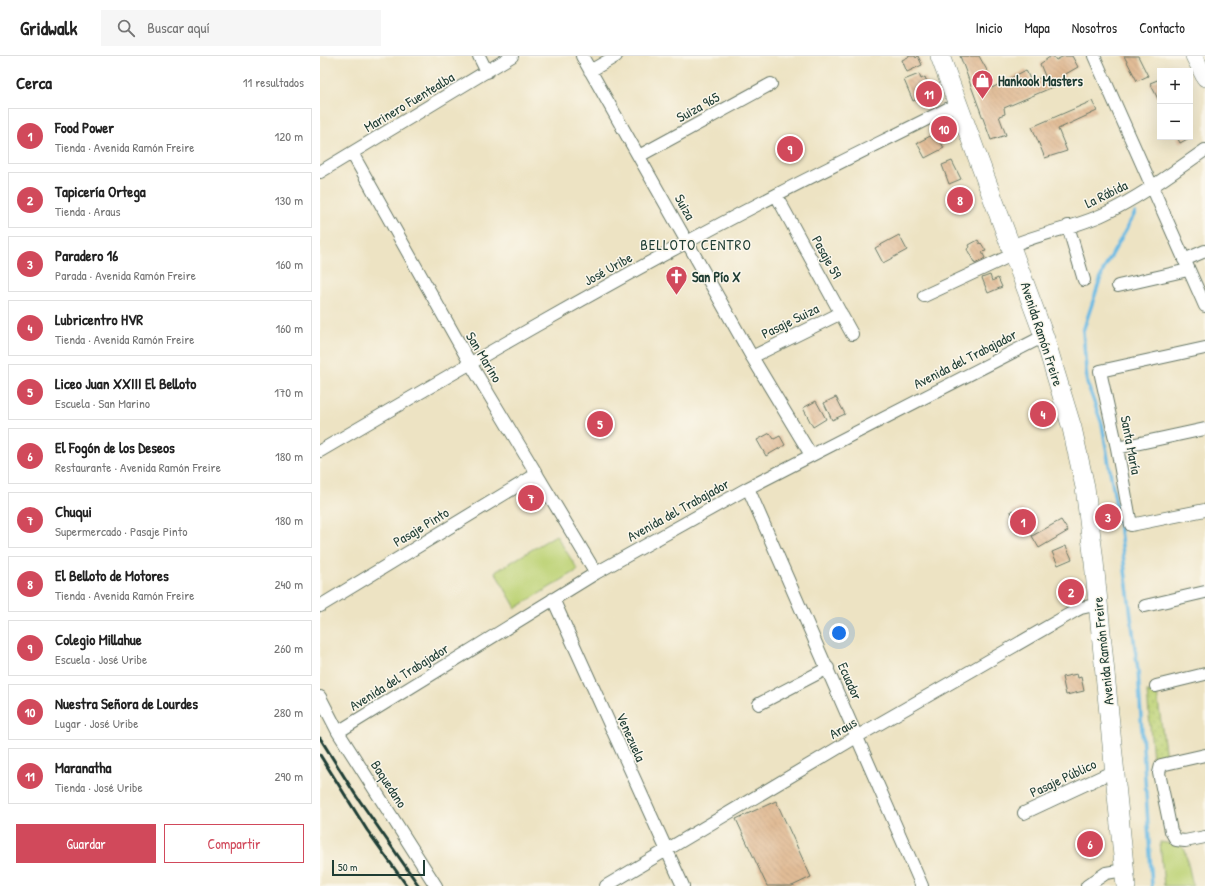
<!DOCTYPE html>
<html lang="es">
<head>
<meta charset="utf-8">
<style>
	body { margin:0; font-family:"Patrick Hand",sans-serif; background:#f6f6f6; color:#222 }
	.controls { position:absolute; right:12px; top:12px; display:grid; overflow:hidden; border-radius:0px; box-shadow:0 4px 16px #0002 }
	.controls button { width:36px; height:36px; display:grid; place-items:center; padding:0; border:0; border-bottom:1px solid #e0e0e0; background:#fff; color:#222; font:20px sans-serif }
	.scale { position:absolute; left:12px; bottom:10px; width:93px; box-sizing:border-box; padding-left:4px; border:2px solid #1f3d34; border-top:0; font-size:11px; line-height:14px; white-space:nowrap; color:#1f3d34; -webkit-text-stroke:3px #fbf7ec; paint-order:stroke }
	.you { position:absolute; left:519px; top:577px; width:14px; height:14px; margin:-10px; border:3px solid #fff; border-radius:50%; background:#1a73e8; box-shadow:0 0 0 6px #1a73e833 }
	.badge { display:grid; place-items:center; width:26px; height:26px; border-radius:50%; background:#d1495b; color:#fff; font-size:13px; font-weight:700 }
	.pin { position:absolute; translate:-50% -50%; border:2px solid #fff; box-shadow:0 1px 4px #0006 }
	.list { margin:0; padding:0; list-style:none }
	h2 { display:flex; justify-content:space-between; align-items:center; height:52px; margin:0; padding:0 16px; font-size:17px }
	h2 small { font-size:13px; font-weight:400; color:#767676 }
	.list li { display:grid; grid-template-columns:26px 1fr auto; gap:12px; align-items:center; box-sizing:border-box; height:56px; margin:0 8px 8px; padding:0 8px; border:1px solid #e0e0e0; border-radius:0px }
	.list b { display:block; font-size:15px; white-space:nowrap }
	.list p { margin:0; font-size:13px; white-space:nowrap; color:#767676 }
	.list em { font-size:13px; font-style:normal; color:#767676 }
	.actions { display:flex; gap:8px; padding:12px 16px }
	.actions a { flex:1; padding:9px 0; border:1px solid #d1495b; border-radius:0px; text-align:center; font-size:14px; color:#d1495b }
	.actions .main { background:#d1495b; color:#fff }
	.icon { flex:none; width:22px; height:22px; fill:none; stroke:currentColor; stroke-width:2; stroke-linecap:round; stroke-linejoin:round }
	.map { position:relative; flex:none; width:885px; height:830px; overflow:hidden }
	header { display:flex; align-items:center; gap:24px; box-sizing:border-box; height:56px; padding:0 20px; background:#fff; border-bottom:1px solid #e0e0e0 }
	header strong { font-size:19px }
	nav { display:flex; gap:22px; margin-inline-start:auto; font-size:14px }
	.search { width:280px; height:36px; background:#f6f6f6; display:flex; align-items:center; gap:10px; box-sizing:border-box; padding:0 14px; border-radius:0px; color:#767676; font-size:15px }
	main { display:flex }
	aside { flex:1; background:#fff }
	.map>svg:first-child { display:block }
	.grass { fill:url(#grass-dots); stroke:#6e8856 }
	.park { fill:#bed377; stroke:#6e8856 }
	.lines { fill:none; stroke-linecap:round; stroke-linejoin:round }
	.stream { stroke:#69bae4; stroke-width:3.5 }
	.building { fill:url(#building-back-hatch) }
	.minor-casing { stroke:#677766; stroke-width:14 }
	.secondary-casing { stroke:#677766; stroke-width:18 }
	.primary-casing { stroke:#677766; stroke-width:20 }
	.minor { stroke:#fff; stroke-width:12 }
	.secondary { stroke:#fff; stroke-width:17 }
	.primary { stroke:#fff; stroke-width:19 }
	.rail { stroke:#1f3d34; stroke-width:3 }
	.labels { text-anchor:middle; stroke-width:3; stroke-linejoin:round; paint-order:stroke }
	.poi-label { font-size:14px; font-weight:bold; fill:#1f3d34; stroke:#fbf7ec; text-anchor:start }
	.street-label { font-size:14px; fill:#1f3d34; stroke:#fbf7ec }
	.neighbourhood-label { font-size:15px; letter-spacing:1px; fill:#1f3d34; stroke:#fbf7ec }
</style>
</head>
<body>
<header>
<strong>Gridwalk</strong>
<div class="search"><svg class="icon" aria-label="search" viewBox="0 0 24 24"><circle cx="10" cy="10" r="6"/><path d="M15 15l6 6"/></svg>Buscar aquí</div>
<nav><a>Inicio</a><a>Mapa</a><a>Nosotros</a><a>Contacto</a></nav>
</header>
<main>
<aside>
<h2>Cerca<small>11 resultados</small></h2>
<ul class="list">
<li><span class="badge">1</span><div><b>Food Power</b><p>Tienda · Avenida Ramón Freire</p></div><em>120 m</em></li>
<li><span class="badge">2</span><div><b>Tapicería Ortega</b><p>Tienda · Araus</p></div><em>130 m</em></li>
<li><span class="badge">3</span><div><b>Paradero 16</b><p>Parada · Avenida Ramón Freire</p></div><em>160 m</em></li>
<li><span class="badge">4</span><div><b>Lubricentro HVR</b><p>Tienda · Avenida Ramón Freire</p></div><em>160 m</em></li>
<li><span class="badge">5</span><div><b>Liceo Juan XXIII El Belloto</b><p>Escuela · San Marino</p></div><em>170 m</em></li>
<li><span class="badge">6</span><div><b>El Fogón de los Deseos</b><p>Restaurante · Avenida Ramón Freire</p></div><em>180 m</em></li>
<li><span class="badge">7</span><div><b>Chuqui</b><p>Supermercado · Pasaje Pinto</p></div><em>180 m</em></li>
<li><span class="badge">8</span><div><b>El Belloto de Motores</b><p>Tienda · Avenida Ramón Freire</p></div><em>240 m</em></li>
<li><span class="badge">9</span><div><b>Colegio Millahue</b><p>Escuela · José Uribe</p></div><em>260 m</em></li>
<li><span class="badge">10</span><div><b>Nuestra Señora de Lourdes</b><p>Lugar · José Uribe</p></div><em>280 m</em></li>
<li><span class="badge">11</span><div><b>Maranatha</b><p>Tienda · José Uribe</p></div><em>290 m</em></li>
</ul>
<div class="actions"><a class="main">Guardar</a><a>Compartir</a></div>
</aside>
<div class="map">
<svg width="885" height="830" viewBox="0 0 885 830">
	<defs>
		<pattern id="grass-dots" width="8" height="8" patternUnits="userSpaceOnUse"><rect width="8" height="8" fill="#bed377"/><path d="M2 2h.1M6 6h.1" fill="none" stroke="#a3b668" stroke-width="1.8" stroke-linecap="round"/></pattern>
		<pattern id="building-back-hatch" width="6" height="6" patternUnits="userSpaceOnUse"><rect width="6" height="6" fill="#e1bc96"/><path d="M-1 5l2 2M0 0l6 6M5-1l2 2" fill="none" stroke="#c1a282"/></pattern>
	</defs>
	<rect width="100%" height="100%" fill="#fbf7ec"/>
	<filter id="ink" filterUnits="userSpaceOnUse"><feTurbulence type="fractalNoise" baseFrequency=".025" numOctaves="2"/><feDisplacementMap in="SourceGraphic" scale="8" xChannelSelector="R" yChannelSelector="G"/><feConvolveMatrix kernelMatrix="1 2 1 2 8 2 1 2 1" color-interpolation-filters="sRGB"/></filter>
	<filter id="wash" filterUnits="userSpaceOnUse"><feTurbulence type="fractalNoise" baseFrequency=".012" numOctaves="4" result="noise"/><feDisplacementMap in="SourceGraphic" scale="16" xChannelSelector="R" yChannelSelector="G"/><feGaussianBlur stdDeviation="0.9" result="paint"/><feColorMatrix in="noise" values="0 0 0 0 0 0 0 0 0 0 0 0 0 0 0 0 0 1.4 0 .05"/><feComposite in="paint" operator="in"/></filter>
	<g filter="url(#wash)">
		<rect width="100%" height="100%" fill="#ede3c3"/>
		<path class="grass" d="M 827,636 L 837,637 L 846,701 L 833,704 Z"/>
		<path class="park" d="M 236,479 L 258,514 L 196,552 L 175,516 Z
			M 840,786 L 860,789 L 865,794 L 873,830 L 844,830 Z"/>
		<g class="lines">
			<path class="stream" d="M 815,157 L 783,215 L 763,275 L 767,327 L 782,368 L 799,467 L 818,615 L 832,830"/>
		</g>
		<g id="blocks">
			<path class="building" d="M 590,0 L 595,0 L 596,2 L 598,0 L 602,9 L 587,16 L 582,4 Z
				M 640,0 L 659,0 L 673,25 L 670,26 L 672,32 L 706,14 L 711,26 L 725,20 L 720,8 L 731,0 L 733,0 L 736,4 L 744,0 L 752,0 L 758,11 L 744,19 L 747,25 L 684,52 L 685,58 L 679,60 L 686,79 L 671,84 Z
				M 804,0 L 818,0 L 828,20 L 817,25 Z
				M 599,18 L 601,23 L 605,21 L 614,43 L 600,48 L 598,43 L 593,45 L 584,24 Z
				M 840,23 L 840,47 L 830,27 Z
				M 772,45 L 777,55 L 738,73 L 747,95 L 725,102 L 712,71 Z
				M 616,77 L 624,92 L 605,102 L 597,87 Z
				M 857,81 L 871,81 L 860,87 Z
				M 632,105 L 641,123 L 629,128 L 622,109 Z
				M 579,179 L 587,194 L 563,207 L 555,192 Z
				M 658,184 L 660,188 L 661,187 L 666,195 L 662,196 L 665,202 L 655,208 L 647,193 L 650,191 L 649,189 Z
				M 670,219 L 672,225 L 678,222 L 682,231 L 668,237 L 662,222 Z
				M 516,341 L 525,358 L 512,364 L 504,347 Z
				M 496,345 L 506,363 L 493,371 L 483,352 Z
				M 450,377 L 454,383 L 460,380 L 465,389 L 446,400 L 437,384 Z
				M 703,452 L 704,459 L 710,457 L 714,473 L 697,478 L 691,455 Z
				M 741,464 L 748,475 L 719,492 L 712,480 Z
				M 746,490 L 752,503 L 738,509 L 732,496 Z
				M 757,618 L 758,622 L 761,621 L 764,635 L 746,639 L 742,621 Z
				M 456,745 L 491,821 L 472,830 L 447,830 L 416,763 Z"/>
		</g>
	</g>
	<g filter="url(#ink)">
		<use href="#blocks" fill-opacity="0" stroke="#677766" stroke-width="1"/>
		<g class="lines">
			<defs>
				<path id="minor" d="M 159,0 L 167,16
					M 262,0 L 432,301 L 491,399
					M 774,0 L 885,250
					M 270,15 L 296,0
					M 32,97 L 150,307 L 276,517
					M 319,100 L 451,28
					M 0,116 L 192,0
					M 456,139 L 532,278
					M 748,170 L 764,224
					M 691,190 C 721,177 754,172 784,158 C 820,141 852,117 885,94
					M 864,204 L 885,195
					M 798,230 L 868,214
					M 604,240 L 694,198
					M 885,292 L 780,315 L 797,392 L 811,469 L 885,454
					M 432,301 L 521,257
					M 797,392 L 885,373
					M 0,395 C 150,307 301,219 456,139 C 516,108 578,78 639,47
					M 428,432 L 602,830
					M 233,543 L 363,830
					M 0,550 L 217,418
					M 825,550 L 885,536
					M 836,630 L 885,618
					M 0,641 L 18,676 L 116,830
					M 439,648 L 508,612
					M 18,676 L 276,517 L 428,432 L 724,280
					M 885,699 L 841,709 L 839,717 L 851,775 L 856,784 L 865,785 L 885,781
					M 704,757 L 794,715
					M 286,830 L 538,680 L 755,555 L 761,552 L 779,548
					M 767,830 L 786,817 L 804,814"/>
				<path id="secondary" d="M 874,0 L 885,22"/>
				<path id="primary" d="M 620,0 L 724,280 L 752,372 L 765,431 L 774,506 L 806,830"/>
			</defs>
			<use href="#minor" class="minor-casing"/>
			<use href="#secondary" class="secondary-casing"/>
			<use href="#primary" class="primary-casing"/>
			<use href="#minor" class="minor"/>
			<use href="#secondary" class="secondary"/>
			<use href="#primary" class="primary"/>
			<path class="rail" d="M 0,682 L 35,738 L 99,830
				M 0,699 L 47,774 L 87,830"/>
		</g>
	</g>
	<defs>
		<symbol id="shop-pin" viewBox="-11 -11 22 30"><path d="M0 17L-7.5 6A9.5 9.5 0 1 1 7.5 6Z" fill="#d1495b" stroke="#fbf7ec"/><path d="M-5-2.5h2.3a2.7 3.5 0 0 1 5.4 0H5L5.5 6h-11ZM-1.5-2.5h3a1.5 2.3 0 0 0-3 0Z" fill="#fff"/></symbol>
		<symbol id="church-pin" viewBox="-11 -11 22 30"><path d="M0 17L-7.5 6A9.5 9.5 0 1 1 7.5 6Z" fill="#d1495b" stroke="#fbf7ec"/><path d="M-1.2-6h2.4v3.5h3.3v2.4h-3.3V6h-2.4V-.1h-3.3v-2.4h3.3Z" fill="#fff"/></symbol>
	</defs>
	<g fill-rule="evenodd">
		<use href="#shop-pin" x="650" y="12" width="25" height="34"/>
		<use href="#church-pin" x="344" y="208" width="25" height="34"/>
	</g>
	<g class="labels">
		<g class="poi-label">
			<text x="678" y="30">Hankook Masters</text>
			<text x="372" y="226">San Pío X</text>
		</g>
		<g class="street-label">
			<text transform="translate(89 46) rotate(-31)" y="5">Marinero Fuentealba</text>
			<text transform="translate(378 51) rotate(-29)" y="5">Suiza 965</text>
			<text transform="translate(786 138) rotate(-26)" y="5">La Rábida</text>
			<text transform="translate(365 151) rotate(61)" y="5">Suiza</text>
			<text transform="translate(507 201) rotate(61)" y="5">Pasaje 59</text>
			<text transform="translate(288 213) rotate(-29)" y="5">José Uribe</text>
			<text transform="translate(470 265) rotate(-26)" y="5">Pasaje Suiza</text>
			<text transform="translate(722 278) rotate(72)" y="5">Avenida Ramón Freire</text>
			<text transform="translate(164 301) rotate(59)" y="5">San Marino</text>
			<text transform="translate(645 303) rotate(-27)" y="5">Avenida del Trabajador</text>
			<text transform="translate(811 389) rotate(79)" y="5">Santa María</text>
			<text transform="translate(358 454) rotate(-29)" y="5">Avenida del Trabajador</text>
			<text transform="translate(101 471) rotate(-31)" y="5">Pasaje Pinto</text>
			<text transform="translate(783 595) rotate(-96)" y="5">Avenida Ramón Freire</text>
			<text transform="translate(79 621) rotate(-32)" y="5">Avenida del Trabajador</text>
			<text transform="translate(530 625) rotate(66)" y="5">Ecuador</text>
			<text transform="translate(523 672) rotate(-30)" y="5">Araus</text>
			<text transform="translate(311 681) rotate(66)" y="5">Venezuela</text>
			<text transform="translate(743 722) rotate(-25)" y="5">Pasaje Público</text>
			<text transform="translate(69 728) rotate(57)" y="5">Baquedano</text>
		</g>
		<g class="neighbourhood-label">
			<text x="376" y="194">BELLOTO CENTRO</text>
		</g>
	</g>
</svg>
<div class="controls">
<button>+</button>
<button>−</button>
</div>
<div class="scale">50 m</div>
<div class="you"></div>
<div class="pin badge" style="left:703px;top:466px">1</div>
<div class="pin badge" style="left:751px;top:536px">2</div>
<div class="pin badge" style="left:788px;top:461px">3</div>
<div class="pin badge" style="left:723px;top:358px">4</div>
<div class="pin badge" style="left:280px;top:368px">5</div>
<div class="pin badge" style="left:770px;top:788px">6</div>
<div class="pin badge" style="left:211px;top:442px">7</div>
<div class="pin badge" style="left:640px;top:144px">8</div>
<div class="pin badge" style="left:470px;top:93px">9</div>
<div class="pin badge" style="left:624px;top:73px">10</div>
<div class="pin badge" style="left:609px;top:38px">11</div>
</div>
</main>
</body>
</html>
